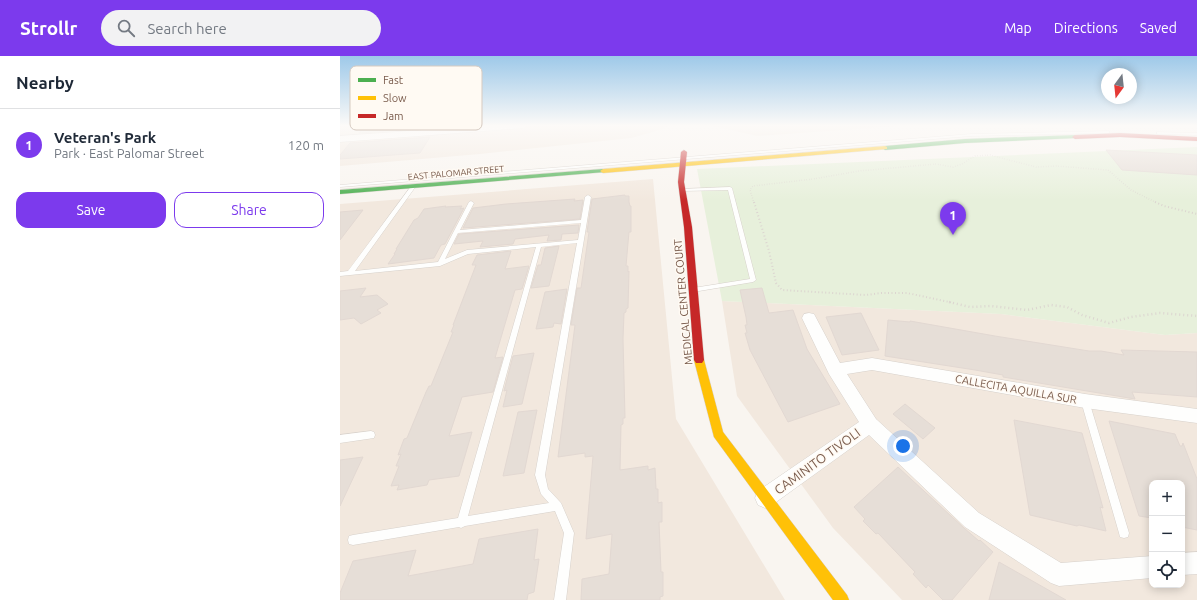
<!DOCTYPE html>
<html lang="en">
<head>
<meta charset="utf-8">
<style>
	body { margin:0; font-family:Ubuntu,sans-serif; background:#f2f2f3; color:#1f2937 }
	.controls { position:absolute; right:12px; bottom:12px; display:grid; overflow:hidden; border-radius:8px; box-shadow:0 2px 10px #0003 }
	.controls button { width:36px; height:36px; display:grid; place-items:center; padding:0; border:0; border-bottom:1px solid #e0e1e3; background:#fff; color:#1f2937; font:20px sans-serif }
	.compass { position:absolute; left:761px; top:12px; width:36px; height:36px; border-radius:50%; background:#fff; box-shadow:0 2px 10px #0003; rotate:195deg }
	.you { position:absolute; left:563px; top:390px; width:14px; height:14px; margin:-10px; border:3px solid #fff; border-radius:50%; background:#1a73e8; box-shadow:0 0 0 6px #1a73e833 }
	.badge { display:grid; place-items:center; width:26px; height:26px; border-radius:50%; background:#7c3aed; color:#fff; font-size:13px; font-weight:700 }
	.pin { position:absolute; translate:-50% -33px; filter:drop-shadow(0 1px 2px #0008) }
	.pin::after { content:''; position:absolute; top:21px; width:14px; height:12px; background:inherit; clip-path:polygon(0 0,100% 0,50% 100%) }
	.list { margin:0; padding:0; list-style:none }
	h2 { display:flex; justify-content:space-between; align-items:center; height:52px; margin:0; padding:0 16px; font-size:17px }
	h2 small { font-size:13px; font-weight:400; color:#747a83 }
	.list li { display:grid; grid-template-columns:26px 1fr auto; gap:12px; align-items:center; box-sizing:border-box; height:72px; padding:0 16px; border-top:1px solid #e0e1e3 }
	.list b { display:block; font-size:15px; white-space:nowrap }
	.list p { margin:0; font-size:13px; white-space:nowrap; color:#747a83 }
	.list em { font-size:13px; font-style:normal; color:#747a83 }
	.actions { display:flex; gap:8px; padding:12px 16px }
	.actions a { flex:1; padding:9px 0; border:1px solid #7c3aed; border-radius:12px; text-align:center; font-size:14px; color:#7c3aed }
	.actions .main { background:#7c3aed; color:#fff }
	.icon { flex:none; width:22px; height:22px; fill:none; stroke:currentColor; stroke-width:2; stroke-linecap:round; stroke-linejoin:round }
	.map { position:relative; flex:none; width:857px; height:544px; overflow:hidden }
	header { display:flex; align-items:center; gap:24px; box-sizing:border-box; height:56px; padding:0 20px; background:#7c3aed; color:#fff }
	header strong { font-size:19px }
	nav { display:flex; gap:22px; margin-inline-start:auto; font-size:14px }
	.search { width:280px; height:36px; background:#f2f2f3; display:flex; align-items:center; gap:10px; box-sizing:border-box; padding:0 14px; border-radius:22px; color:#747a83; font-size:15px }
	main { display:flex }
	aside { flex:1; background:#fff }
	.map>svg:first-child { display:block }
	.residential { fill:#f2e8de; fill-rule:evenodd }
	.green { fill:#e7f0db }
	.building { fill:#e6ded7; stroke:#e2d8d2 }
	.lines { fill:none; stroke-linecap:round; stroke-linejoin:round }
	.lane-casing { stroke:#d7d1cb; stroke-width:1 }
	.street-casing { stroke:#d7d1cb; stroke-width:1 }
	.fast-casing { stroke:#d9d2cb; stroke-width:1 }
	.slow-casing { stroke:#d9d2cb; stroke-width:1 }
	.jam-casing { stroke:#d9d2cb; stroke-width:1 }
	.path-far2 { stroke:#dcd5d0; stroke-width:1.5; stroke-dasharray:0.5 2; stroke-linecap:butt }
	.path-far1 { stroke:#dcd5d0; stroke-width:2; stroke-dasharray:1 2.5; stroke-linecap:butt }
	.path { stroke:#dcd5d0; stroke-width:2.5; stroke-dasharray:1 3; stroke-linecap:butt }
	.lane { fill:#fefefd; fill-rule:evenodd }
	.street { fill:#fefefd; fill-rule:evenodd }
	.fast { fill:#4caf50; fill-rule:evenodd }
	.slow { fill:#ffc107; fill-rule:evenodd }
	.jam { fill:#c62828; fill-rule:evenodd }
	.labels { text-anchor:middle; stroke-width:3; stroke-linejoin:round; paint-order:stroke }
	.far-street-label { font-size:9px; fill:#7a5c4d; stroke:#fffaf3 }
	.street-label { font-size:11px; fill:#7a5c4d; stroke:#fffaf3 }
	.near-street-label { font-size:13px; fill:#7a5c4d; stroke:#fffaf3 }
	.key { fill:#fffaf3; stroke:#d7cbc1; stroke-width:1 }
	.key-label { font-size:11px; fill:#7a5c4d }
</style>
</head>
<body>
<header>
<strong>Strollr</strong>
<div class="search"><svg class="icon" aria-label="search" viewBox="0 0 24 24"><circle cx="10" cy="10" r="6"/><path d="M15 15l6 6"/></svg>Search here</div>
<nav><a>Map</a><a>Directions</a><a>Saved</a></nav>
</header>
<main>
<aside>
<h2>Nearby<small></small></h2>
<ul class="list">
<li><span class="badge">1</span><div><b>Veteran's Park</b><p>Park · East Palomar Street</p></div><em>120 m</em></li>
</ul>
<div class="actions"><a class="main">Save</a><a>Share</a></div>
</aside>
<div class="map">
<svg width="857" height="544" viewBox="0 0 857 544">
	<rect width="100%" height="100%" fill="#f9f5f0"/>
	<path class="residential" d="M 0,69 L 332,69 L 313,76 L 291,82 L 140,98 L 0,110 Z
		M 369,69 L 572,69 L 417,80 Z
		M 313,123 L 336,363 L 445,544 L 0,544 L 0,148 Z
		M 382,245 L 661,258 L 825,279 L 857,277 L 857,544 L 562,544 L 493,472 L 397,340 ZM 812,427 L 842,427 L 842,529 L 812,529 Z"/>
	<path class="green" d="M 857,91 L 857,277 L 825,279 L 661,258 L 382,245 L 357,113 Z"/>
	<path class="building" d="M 26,69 L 97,69 L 95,72 L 19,77 Z
		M 90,81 L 80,97 L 0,103 L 0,99 L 10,87 Z
		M 766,94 L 857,99 L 857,119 L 782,114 Z
		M 285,139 L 285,140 L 289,140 L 289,146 L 290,150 L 291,150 L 291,176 L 289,176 L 286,210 L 288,210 L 288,216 L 289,215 L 288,252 L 286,253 L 286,256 L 284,257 L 283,283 L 285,362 L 283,362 L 283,368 L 281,369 L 280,414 L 308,410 L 308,414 L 315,412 L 316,433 L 318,433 L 318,447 L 322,446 L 322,466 L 319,466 L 321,516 L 323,516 L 323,540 L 320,541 L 320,544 L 241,544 L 242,523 L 269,518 L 272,478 L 246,483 L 253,400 L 245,401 L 245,397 L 218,401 L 235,269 L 231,269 L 237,232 L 241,232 L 249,176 L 247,176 L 252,143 Z
		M 235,143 L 234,145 L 243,144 L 240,163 L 123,172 L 133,152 L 166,148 Z
		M 106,150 L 105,151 L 122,150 L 120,153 L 124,152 L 105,188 L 101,189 L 94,202 L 48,208 L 55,198 L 54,198 L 57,193 L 56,193 L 74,164 L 78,162 L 84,153 Z
		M 23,154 L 0,184 L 0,156 Z
		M 239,169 L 238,177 L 222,178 L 221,184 L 207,185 L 209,179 L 175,183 L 173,188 L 140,191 L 143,185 L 114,188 L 119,178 Z
		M 219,190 L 209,230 L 191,232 L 198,209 L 201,209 L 205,192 Z
		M 171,195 L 165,213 L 189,210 L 182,233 L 175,234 L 155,302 L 163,301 L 153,336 L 122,341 L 109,380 L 132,376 L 119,420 L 89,424 L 87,429 L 57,434 L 59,429 L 51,430 L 59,410 L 56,410 L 61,398 L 58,399 L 64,383 L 67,382 L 86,336 L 89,330 L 91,330 L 113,276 L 111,276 L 114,269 L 113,269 L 136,209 L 132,209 L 137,199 Z
		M 26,232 L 20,241 L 37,239 L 48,248 L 37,254 L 41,257 L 21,268 L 14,262 L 0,264 L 0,235 Z
		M 422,232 L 429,257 L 453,254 L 467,293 L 500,348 L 448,366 L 410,294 L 405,277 L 407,277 L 405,269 L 407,269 L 406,261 L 400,234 Z
		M 227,233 L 221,268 L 214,267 L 213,271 L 196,273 L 205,236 Z
		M 521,257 L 539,294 L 502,299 L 486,261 Z
		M 548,264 L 570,266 L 570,265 L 655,280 L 749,295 L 761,295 L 784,299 L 781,294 L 857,296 L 857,341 L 792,336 L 795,343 L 663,321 L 663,319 L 635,314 L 545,300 Z
		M 194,297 L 182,348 L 163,351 L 167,334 L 164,335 L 173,300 Z
		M 565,348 L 595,372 L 583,383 L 553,358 Z
		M 197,354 L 184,417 L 163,420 L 178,356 Z
		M 674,364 L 742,377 L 763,452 L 760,451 L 766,475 L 739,469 L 737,470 L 690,459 Z
		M 769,365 L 835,378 L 840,390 L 842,390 L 843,387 L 857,423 L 857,474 L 842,471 L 842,427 L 812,427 L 812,462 L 799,460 Z
		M 23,401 L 0,450 L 0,404 Z
		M 558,411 L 624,472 L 639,485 L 640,484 L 653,496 L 612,544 L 603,544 L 588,529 L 586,532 L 573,518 L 575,516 L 538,477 L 536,478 L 523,465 L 525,463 L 514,451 Z
		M 198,473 L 194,504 L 199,503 L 194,536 L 188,538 L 187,544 L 0,544 L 0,537 L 13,505 L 76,494 L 68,520 L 133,508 L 139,483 Z
		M 659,506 L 689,523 L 726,544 L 649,544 Z"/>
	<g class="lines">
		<defs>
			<path id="lane" d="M 768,75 L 769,75 L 769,77 L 631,80 L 0,131 L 0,129 L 631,78 Z
				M 817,76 L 857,77 L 857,79 L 818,78 L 817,78 Z
				M 72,129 L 76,130 L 15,215 L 98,206 L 129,146 L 131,145 L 134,147 L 120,174 L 241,164 L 245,141 L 248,139 L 251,141 L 205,419 L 208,433 L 221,447 L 234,477 L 226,544 L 214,544 L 224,477 L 215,455 L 125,470 L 121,472 L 119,471 L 13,489 L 9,488 L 8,484 L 9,480 L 13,479 L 118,462 L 196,191 L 128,198 L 100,210 L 0,220 L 0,216 L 8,215 ZM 241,167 L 238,184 L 127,194 L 105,203 L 118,177 ZM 237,187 L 195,419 L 201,438 L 209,447 L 128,460 L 201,191 Z
				M 390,131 L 392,132 L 416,224 L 413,226 L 353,236 L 351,235 L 350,234 L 351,233 L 353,232 L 410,223 L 388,134 L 342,135 L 340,134 L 342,133 Z
				M 745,342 L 748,343 L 749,345 L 789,477 L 788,481 L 784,482 L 780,481 L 779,477 L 741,345 L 742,343 Z
				M 31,375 L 34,376 L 35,379 L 34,382 L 0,387 L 0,379 Z"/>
			<path id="street" d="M 155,69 L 187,69 L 183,72 L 0,86 L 0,80 Z
				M 469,257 L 474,258 L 500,307 L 532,302 L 745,338 L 857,353 L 857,367 L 745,352 L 532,314 L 507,318 L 536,363 L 639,457 L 721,507 L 812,500 L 812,522 L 719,530 L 711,527 L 625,471 L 529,379 L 432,449 L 425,452 L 418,449 L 415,442 L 418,435 L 519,366 L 489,318 L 462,262 L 464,258 Z
				M 857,496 L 857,518 L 842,519 L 842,497 Z"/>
			<path id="fast" d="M 735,79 L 737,80 L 737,82 L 625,87 L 545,94 L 542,92 L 545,90 L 625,83 Z
				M 263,113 L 266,115 L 265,116 L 0,138 L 0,134 Z"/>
			<path id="slow" d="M 545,90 L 547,91 L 547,93 L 263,117 L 260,115 L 263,113 Z
				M 359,300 L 362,301 L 364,304 L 383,376 L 507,539 L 509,544 L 493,544 L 374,381 L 354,304 L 356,301 Z"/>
			<path id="jam" d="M 780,77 L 857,81 L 857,85 L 780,81 L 735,83 L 732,81 L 735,79 Z
				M 344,94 L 347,96 L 344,126 L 352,171 L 364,304 L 362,307 L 356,307 L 354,304 L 344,171 L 338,126 L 341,96 Z"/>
		</defs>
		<use href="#lane" class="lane-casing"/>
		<use href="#street" class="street-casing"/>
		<use href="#fast" class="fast-casing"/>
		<use href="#slow" class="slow-casing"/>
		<use href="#jam" class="jam-casing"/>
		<path class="path-far2" d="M 414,147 L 410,134 L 413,130 L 473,123 L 519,115 L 596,108 L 613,111 L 622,108 L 635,100 L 650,99 L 696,111 L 716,110 L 768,114 L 791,134 L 817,147"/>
		<path class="path-far1" d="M 414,146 L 429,195 L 436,227 L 442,234 L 526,239 L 541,237 L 567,237 L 614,247
			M 815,146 L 824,150 L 857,158"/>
		<path class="path" d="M 609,246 L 630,251 L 651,250 L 687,254 L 711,249 L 727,251 L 742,259 L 769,267 L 791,261 L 820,257 L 857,260"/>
		<use href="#lane" class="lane"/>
		<use href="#street" class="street"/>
		<use href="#fast" class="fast"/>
		<use href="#slow" class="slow"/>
		<use href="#jam" class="jam"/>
	</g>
	<linearGradient id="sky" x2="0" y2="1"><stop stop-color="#9ec9e9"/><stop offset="0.48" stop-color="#fcfaf8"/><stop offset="1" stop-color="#fcfaf8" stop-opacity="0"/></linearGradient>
	<rect width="857" height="145" fill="url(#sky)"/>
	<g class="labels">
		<g class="far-street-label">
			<text transform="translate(116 117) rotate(-5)" y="3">EAST PALOMAR STREET</text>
		</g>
		<g class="street-label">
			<text transform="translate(343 246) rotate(-95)" y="4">MEDICAL CENTER COURT</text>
			<text transform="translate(676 333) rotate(10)" y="4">CALLECITA AQUILLA SUR</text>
		</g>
		<g class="near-street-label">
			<text transform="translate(477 405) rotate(-36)" y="5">CAMINITO TIVOLI</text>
		</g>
	</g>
	<rect x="10" y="10" width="132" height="64" rx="6" class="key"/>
	<rect x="18" y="22" width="18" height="4" fill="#4caf50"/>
	<rect x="18" y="40" width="18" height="4" fill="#ffc107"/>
	<rect x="18" y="58" width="18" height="4" fill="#c62828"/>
	<g class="key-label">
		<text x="43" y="28">Fast</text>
		<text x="43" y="46">Slow</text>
		<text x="43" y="64">Jam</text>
	</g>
</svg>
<div class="controls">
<button>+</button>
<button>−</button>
<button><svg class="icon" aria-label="locate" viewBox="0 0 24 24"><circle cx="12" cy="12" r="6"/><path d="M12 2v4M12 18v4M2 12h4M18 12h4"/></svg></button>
</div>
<svg class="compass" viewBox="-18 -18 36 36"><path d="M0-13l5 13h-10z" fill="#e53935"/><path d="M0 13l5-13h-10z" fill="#747a83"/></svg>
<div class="you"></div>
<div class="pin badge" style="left:613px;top:179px">1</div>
</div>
</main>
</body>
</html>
